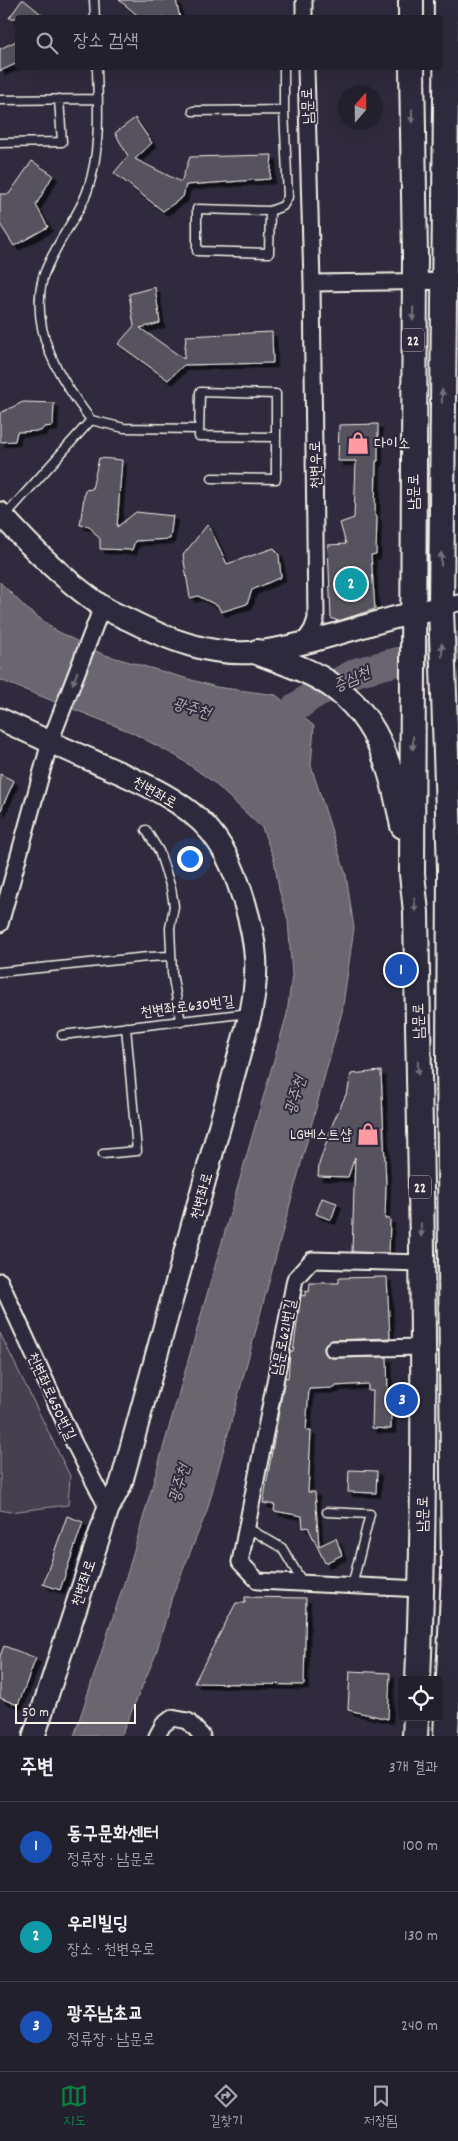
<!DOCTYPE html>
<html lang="ko">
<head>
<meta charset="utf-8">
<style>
	body { margin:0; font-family:Dekko,"Poor Story",sans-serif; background:#2f2d3a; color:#f1f3f6 }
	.controls { position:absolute; right:15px; bottom:15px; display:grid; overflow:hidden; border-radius:5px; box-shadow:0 5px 20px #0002 }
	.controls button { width:45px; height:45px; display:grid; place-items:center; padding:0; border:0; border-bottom:1px solid #403e4a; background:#23202e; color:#f1f3f6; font:25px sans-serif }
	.compass { position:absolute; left:338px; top:85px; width:45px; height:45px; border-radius:50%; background:#23202e; box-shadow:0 5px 20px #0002; rotate:20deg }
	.scale { position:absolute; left:15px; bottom:12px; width:121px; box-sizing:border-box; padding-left:5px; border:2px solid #f4f1e8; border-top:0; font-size:14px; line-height:18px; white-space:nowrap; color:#f4f1e8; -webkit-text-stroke:4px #2f2a3d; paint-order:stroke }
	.you { position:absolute; left:189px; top:858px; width:18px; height:18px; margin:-12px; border:4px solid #fff; border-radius:50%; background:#1a73e8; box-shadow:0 0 0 8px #1a73e833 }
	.badge { display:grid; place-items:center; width:32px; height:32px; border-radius:50%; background:#0b8043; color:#fff; font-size:16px; font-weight:700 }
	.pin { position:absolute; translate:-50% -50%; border:2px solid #fff; box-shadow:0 1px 5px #0006 }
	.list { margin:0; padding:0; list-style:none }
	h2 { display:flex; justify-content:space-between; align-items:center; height:65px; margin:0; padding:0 20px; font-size:21px }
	h2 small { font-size:16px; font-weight:400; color:#a3a3aa }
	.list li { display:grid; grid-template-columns:32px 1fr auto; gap:15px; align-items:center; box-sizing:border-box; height:90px; padding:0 20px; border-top:1px solid #403e4a }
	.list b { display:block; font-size:19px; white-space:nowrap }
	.list p { margin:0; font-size:16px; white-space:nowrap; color:#a3a3aa }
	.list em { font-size:16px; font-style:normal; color:#a3a3aa }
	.icon { flex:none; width:28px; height:28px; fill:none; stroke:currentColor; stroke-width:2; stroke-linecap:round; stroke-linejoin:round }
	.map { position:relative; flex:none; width:458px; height:1736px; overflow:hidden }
	.search { position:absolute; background:#23202e; box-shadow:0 5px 20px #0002; left:15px; right:15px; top:15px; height:55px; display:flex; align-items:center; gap:12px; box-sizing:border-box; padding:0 18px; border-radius:5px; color:#a3a3aa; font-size:19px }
	.sheet { height:335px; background:#23202e }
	nav { display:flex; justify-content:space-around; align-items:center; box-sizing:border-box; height:70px; border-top:1px solid #403e4a; background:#23202e; font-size:14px; color:#a3a3aa }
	nav a { display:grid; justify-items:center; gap:2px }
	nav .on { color:#0b8043 }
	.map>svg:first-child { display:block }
	.green { fill:#454050; stroke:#9c989c }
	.water { fill:#6a6670; stroke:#a19ea0 }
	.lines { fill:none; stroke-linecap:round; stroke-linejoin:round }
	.river { stroke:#6a6670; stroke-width:29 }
	.building { fill:#56525f; stroke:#f4f1e8; filter:url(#shadow) }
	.lane-casing { stroke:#f4f1e8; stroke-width:11 }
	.street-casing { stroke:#f4f1e8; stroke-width:19 }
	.secondary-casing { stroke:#f4f1e8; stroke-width:25 }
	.primary-casing { stroke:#f4f1e8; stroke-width:28 }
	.lane { stroke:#2f2a3d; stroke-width:8 }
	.street { stroke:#2f2a3d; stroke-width:15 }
	.secondary { stroke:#2f2a3d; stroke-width:21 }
	.primary { stroke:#2f2a3d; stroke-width:24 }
	.oneway { fill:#747079 }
	.labels { text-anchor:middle; stroke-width:4; stroke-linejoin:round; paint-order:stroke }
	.shield { fill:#2f2a3d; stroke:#b9b5b5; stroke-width:1 }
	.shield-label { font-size:14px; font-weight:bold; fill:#f4f1e8 }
	.street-label { font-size:15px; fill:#f4f1e8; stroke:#2f2a3d }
	.poi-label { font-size:15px; fill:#f4f1e8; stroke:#2f2a3d; text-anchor:start }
	.water-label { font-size:16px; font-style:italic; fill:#b6b2b2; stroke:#2f2a3d }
</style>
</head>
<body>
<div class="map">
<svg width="458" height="1736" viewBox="0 0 458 1736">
	<defs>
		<filter id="shadow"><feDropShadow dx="4.5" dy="4.5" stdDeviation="0" flood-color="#0009"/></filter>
	</defs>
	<rect width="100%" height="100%" fill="#2f2a3d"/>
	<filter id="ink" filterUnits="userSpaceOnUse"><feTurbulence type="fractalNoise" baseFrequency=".02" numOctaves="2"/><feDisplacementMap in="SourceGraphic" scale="10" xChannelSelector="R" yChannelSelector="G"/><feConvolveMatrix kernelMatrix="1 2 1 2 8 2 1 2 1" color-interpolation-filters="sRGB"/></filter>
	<g filter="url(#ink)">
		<path class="green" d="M 0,1333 L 70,1476 L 68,1505 L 10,1512 L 0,1510 Z"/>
		<path class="water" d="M 0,582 L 27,609 L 57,631 L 102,654 L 216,687 L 276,695 L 314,726 L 311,766 L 346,875 L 354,928 L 342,1012 L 207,1511 L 172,1597 L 156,1654 L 121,1736 L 74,1736 L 128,1571 L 287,1014 L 292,975 L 288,920 L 279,890 L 274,859 L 262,828 L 212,781 L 178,757 L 131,732 L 0,680 Z"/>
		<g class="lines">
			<path class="river" d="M 259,725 L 276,723 L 310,697 L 357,672 L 458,646"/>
		</g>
		<path class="building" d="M 22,0 L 24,0 L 46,18 L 9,18 Z
			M 119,0 L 176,0 L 180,18 L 141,18 Z
			M 18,40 L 18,63 L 0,71 L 0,49 Z
			M 135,118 L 152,143 L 135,159 L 181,182 L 190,157 L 272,155 L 270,179 L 186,185 L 183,197 L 163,211 L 114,173 L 128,156 L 115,133 Z
			M 32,161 L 53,175 L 36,205 L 48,227 L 14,246 L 0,224 L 0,194 L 9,194 Z
			M 155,287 L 160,323 L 140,328 L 184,359 L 186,336 L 272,332 L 273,363 L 184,365 L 168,380 L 118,344 L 134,326 L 129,294 Z
			M 23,402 L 54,403 L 53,426 L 44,427 L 41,431 L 17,432 L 15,441 L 0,442 L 0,413 Z
			M 378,424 L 378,461 L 376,461 L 375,516 L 377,516 L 376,554 L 371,555 L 375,609 L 338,621 L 331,618 L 328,545 L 346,544 L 340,523 L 354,518 L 356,461 L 338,461 L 339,425 Z
			M 99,458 L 122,460 L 117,527 L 136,512 L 173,516 L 170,539 L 135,541 L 132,550 L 100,549 L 100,539 L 89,526 L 80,525 L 85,490 L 92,489 Z
			M 208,524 L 227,564 L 274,548 L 279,555 L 281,577 L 252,590 L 247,604 L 221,612 L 218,606 L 198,596 L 190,598 L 183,555 Z
			M 0,774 L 14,781 L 0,812 Z
			M 381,1071 L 386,1184 L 385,1219 L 390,1219 L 389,1253 L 352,1252 L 355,1157 L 348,1177 L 318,1176 L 319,1164 L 333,1123 L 348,1090 L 351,1074 Z
			M 322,1198 L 337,1203 L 331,1220 L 316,1214 Z
			M 387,1277 L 390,1338 L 332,1340 L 325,1344 L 324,1350 L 328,1357 L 333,1358 L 387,1357 L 388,1396 L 391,1396 L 391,1429 L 372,1428 L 373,1391 L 368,1391 L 368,1384 L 335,1386 L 335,1388 L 309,1389 L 306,1431 L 311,1431 L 308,1492 L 315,1492 L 319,1546 L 336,1538 L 342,1555 L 325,1563 L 308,1527 L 303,1528 L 302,1516 L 274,1511 L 275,1505 L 263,1503 L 285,1377 L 288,1378 L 290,1352 L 293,1352 L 301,1295 L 305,1296 L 305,1291 L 309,1292 L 310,1283 L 339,1283 L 339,1278 Z
			M 349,1470 L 377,1471 L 376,1493 L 348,1492 Z
			M 67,1516 L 83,1522 L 60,1590 L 43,1584 Z
			M 245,1597 L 306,1598 L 304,1685 L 194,1683 L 236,1603 L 245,1603 Z
			M 4,1646 L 36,1658 L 18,1705 L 0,1698 L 0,1656 Z
			M 350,1671 L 390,1673 L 388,1719 L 348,1710 Z"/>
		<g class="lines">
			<defs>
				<path id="lane" d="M 94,0 L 95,18
					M 0,100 L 98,99
					M 193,111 L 284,110 L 284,68
					M 0,143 L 62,142 L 59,99
					M 270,211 L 269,253 L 197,251 L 197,209 L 270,211 L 283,206 L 288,197 L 284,110
					M 91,420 L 124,428 L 199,429
					M 212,478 L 276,479 L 276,394 L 200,392 L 199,436 L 276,437
					M 5,516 L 91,420 C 60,379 29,332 43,277 C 46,268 51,258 56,249 C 66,229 81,211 88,189 C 101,150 98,108 97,68
					M 146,830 L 159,851 L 171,888 L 174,906 L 170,928 L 172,973 L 181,1022
					M 0,972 L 148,957 L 171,956
					M 62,1035 L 249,1013
					M 103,1154 L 137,1151 L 126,1027
					M 327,1512 L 370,1514 L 352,1586
					M 246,1527 L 282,1548 L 303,1583"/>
				<path id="street" d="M 304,0 L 304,18
					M 306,68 L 312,283 L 458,281
					M 441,608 L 458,603
					M 303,643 L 312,630 L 316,619 L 312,283
					M 0,924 L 50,742 L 102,607
					M 0,1281 L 74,1443 L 108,1509
					M 333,1349 L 422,1347
					M 421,1589 L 258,1581 L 240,1562 L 295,1279 L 312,1260 L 422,1263
					M 157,1736 L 163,1725 L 172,1718 L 188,1721 L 202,1736"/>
				<path id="secondary" d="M 0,513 C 30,547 63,579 100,605 C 108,611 118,615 127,619 C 166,639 212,657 257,652 C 320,644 379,617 441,608
					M 0,719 C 30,733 60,747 91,760 C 131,778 182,797 211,832 C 228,853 237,878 245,904 C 257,945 259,970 251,1012 L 121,1484 L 108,1509 L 34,1736"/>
				<path id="primary" d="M 411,0 L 411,18
					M 412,68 L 415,256 L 412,874 L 416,912 C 420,1168 429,1424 418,1680
					M 257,652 C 278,660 300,667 320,678 C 378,711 391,766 403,826
					M 415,1736 L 416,1717
					M 446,1736 L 454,1572 L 449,1061 L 450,869 L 441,608 L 447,0"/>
			</defs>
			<use href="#lane" class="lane-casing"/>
			<use href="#street" class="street-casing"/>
			<use href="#secondary" class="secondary-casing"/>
			<use href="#primary" class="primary-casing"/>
			<use href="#lane" class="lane"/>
			<use href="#street" class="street"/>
			<use href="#secondary" class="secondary"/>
			<use href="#primary" class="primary"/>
		</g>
		<defs><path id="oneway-solid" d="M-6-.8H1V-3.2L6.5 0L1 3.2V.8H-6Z" transform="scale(1.25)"/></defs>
		<g class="oneway">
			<use href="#oneway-solid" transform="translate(412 116) rotate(89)"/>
			<use href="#oneway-solid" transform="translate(413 314) rotate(92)"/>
			<use href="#oneway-solid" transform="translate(442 396) rotate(-89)"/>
			<use href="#oneway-solid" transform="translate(441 559) rotate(-90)"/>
			<use href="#oneway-solid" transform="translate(442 650) rotate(-91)"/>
			<use href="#oneway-solid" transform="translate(75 678) rotate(111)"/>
			<use href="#oneway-solid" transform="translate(413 743) rotate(91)"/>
			<use href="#oneway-solid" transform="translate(415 905) rotate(84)"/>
			<use href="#oneway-solid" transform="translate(418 1068) rotate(89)"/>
			<use href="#oneway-solid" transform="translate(421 1230) rotate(89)"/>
		</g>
	</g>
	<defs>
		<symbol id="shop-bare" viewBox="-9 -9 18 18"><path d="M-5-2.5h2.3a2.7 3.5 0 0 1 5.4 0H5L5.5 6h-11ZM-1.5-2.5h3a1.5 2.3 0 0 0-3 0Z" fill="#ff9aa2" stroke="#2f2a3d" stroke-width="2.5" paint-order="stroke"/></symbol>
	</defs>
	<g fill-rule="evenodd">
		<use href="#shop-bare" x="342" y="427" width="32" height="32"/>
		<use href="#shop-bare" x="352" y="1118" width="32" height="32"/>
	</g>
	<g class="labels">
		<g class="shield">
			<rect x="402" y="328.5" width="22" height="23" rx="4"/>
			<rect x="409" y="1175.5" width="22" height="23" rx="4"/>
		</g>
		<g class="shield-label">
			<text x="413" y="345">22</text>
			<text x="420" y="1192">22</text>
		</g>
		<g class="street-label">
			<text transform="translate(307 106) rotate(-92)" y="5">남문로</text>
			<text transform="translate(315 465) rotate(-91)" y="5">천변우로</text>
			<text transform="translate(413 492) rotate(-90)" y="5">남문로</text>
			<text transform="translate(155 792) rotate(30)" y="5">천변좌로</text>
			<text transform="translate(187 1006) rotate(-7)" y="5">천변좌로630번길</text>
			<text transform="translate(418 1021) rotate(-91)" y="5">남문로</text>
			<text transform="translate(201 1196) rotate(-75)" y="5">천변좌로</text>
			<text transform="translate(283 1337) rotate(-79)" y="5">남문로621번길</text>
			<text transform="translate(52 1396) rotate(65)" y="5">천변좌로650번길</text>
			<text transform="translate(422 1514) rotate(-89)" y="5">남문로</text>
			<text transform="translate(83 1583) rotate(-72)" y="5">천변좌로</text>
		</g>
		<g class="poi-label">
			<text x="374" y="448">다이소</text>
			<text x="352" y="1139" text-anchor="end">LG베스트샵</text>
		</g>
		<g class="water-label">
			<text transform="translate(351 678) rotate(-24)" y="6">증심천</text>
			<text transform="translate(192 707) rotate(17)" y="6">광주천</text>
			<text transform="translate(294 1095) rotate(-73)" y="6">광주천</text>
			<text transform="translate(178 1483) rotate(-73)" y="6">광주천</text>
		</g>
	</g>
</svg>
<div class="controls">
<button><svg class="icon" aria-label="locate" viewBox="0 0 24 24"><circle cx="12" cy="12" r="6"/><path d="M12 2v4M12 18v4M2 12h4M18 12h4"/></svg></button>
</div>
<svg class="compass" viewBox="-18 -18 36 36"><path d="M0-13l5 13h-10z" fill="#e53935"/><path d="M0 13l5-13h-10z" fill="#a3a3aa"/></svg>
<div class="scale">50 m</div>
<div class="you"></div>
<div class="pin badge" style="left:401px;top:970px;background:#1a4fb4">1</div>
<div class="pin badge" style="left:351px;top:584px;background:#0f9aa8">2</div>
<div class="pin badge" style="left:402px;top:1400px;background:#1a4fb4">3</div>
<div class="search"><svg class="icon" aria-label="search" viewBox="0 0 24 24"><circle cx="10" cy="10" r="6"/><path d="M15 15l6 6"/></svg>장소 검색</div>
</div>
<section class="sheet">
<h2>주변<small>3개 결과</small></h2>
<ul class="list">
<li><span class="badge" style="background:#1a4fb4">1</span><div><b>동구문화센터</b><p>정류장 · 남문로</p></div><em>100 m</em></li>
<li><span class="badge" style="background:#0f9aa8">2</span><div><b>우리빌딩</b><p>장소 · 천변우로</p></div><em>130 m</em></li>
<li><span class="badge" style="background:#1a4fb4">3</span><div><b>광주남초교</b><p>정류장 · 남문로</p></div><em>240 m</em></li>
</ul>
</section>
<nav>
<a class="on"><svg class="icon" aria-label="map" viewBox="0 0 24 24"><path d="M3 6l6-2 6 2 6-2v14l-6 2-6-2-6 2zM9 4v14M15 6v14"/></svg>지도</a>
<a><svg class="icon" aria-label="directions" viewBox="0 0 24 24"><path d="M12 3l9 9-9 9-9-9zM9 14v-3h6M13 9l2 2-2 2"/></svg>길찾기</a>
<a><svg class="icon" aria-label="saved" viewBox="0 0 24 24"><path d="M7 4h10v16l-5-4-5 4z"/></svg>저장됨</a>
</nav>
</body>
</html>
